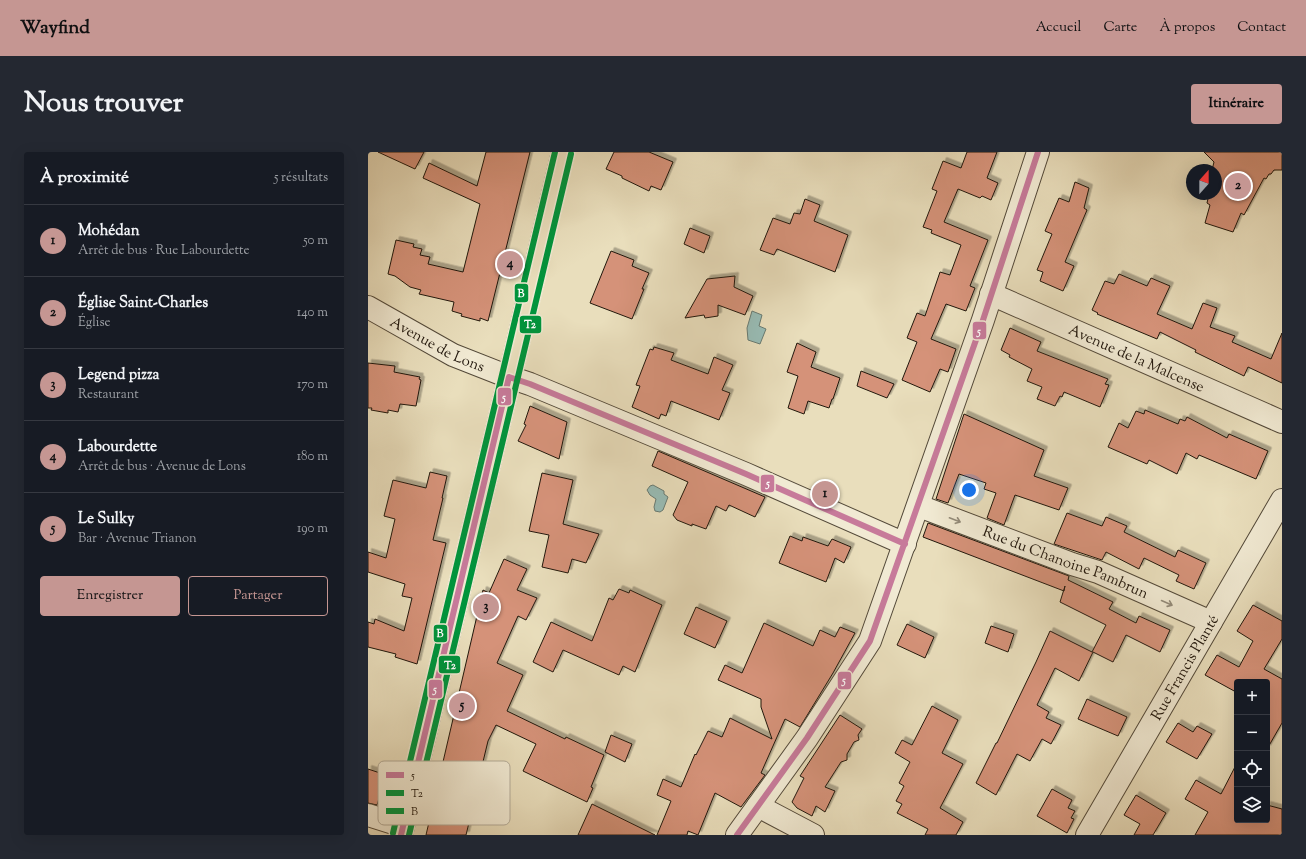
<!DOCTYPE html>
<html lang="fr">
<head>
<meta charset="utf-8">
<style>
	body { margin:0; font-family:"Sorts Mill Goudy",serif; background:#242831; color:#f1f3f6 }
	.controls { position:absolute; right:12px; bottom:12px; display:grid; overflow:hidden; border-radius:4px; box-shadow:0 4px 16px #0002 }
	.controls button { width:36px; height:36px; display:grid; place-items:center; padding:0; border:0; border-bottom:1px solid #363941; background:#171b24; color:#f1f3f6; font:20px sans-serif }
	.compass { position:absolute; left:818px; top:12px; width:36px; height:36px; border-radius:50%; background:#171b24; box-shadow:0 4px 16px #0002; rotate:21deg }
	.you { position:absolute; left:601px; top:338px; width:14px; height:14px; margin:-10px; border:3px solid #fff; border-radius:50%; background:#1a73e8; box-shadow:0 0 0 6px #1a73e833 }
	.badge { display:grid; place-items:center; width:26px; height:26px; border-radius:50%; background:#c59692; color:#111; font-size:13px; font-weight:700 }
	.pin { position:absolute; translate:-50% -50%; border:2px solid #fff; box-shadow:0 1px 4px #0006 }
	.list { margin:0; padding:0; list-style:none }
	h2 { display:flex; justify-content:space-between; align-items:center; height:52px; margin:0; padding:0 16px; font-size:17px }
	h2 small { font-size:13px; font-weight:400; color:#9ea1a6 }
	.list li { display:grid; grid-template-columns:26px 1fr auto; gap:12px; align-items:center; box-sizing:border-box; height:72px; padding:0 16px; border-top:1px solid #363941 }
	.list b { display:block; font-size:15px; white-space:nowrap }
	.list p { margin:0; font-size:13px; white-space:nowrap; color:#9ea1a6 }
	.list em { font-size:13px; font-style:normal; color:#9ea1a6 }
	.actions { display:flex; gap:8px; padding:12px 16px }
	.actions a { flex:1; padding:9px 0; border:1px solid #c59692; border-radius:4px; text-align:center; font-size:14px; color:#c59692 }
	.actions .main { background:#c59692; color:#111 }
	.icon { flex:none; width:22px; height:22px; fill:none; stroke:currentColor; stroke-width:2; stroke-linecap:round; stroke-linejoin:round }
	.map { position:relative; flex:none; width:914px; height:683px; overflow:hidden; border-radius:4px }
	header { display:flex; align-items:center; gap:24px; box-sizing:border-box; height:56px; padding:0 20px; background:#c59692; color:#111 }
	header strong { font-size:19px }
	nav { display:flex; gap:22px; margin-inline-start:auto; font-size:14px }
	.intro { display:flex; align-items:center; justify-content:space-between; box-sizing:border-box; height:96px; padding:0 24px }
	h1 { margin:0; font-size:28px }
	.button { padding:10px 18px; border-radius:4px; background:#c59692; color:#111; font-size:14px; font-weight:700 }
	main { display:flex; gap:24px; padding:0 24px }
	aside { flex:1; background:#171b24; border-radius:4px; box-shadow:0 4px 16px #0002 }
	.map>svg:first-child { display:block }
	.water { fill:#98bcb5; stroke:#687a72 }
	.building { fill:#d59279; stroke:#21170d; filter:url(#shadow) }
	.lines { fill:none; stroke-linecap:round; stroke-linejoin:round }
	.minor-casing { stroke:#534939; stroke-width:24 }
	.major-casing { stroke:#21170d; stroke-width:24 }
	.minor { stroke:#f1ead3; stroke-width:22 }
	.major { stroke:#e9debc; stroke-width:22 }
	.bus-1-casing { stroke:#f1ead3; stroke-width:9 }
	.bus-2-casing { stroke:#f1ead3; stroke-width:9 }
	.bus-3-casing { stroke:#f1ead3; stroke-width:9 }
	.bus-1 { stroke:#c77a9a; stroke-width:6 }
	.bus-2 { stroke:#00943c; stroke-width:6 }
	.bus-3 { stroke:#00943c; stroke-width:6 }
	.oneway { stroke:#938b7a }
	.labels { text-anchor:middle; stroke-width:4; stroke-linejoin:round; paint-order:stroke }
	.street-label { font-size:15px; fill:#21170d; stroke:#f1ead3 }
	.key { fill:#f1ead3; stroke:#b3ab98; stroke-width:1 }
	.key-label { font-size:11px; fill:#21170d }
	.line-badge { stroke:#f1ead3; stroke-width:1.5 }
	.badge-label { font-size:11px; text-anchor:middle; font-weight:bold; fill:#fff }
</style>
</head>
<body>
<header>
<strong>Wayfind</strong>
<nav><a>Accueil</a><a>Carte</a><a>À propos</a><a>Contact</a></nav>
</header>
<div class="intro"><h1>Nous trouver</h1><a class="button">Itinéraire</a></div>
<main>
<aside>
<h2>À proximité<small>5 résultats</small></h2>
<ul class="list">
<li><span class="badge">1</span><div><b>Mohédan</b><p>Arrêt de bus · Rue Labourdette</p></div><em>50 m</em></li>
<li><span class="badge">2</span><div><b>Église Saint-Charles</b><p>Église</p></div><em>140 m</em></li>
<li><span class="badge">3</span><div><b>Legend pizza</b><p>Restaurant</p></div><em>170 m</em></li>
<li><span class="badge">4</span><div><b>Labourdette</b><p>Arrêt de bus · Avenue de Lons</p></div><em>180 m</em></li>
<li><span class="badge">5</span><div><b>Le Sulky</b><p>Bar · Avenue Trianon</p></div><em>190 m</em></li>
</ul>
<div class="actions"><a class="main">Enregistrer</a><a>Partager</a></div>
</aside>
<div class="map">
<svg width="914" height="683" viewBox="0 0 914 683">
	<defs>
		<filter id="shadow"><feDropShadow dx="3.5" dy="-3.5" stdDeviation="0" flood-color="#0004"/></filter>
	</defs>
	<rect width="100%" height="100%" fill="#e9debc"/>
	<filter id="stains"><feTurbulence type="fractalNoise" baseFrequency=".005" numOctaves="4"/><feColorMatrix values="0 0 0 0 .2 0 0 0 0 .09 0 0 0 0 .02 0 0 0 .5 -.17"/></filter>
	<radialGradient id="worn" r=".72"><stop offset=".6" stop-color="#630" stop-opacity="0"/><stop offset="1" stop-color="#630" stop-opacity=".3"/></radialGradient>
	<path class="water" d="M 384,159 L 394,163 L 391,174 L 398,177 L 392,192 L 380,188 L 379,176 Z
		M 285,333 L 296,339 L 296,342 L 300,345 L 295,358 L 292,360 L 287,359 L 286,355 L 288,347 L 282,343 L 279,338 L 282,334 Z"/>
	<path class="building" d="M 10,0 L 56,0 L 47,17 Z
		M 118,0 L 162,0 L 120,169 L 112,166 L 112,169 L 93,164 L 94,162 L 84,159 L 86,150 L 51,142 L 53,138 L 42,135 L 27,124 L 20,122 L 28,88 L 46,92 L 45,95 L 54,97 L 52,103 L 62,105 L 60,112 L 95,120 L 112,52 L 55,26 L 61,11 L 109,34 Z
		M 246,0 L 281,0 L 305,10 L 293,38 L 283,34 L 281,39 L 254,26 L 254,24 L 238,17 Z
		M 599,0 L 629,0 L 619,26 L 630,31 L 623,48 L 614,44 L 612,46 L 590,37 L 576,70 L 620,88 L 602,134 L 607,136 L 598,159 L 578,152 L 563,187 L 588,197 L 580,220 L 572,217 L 562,240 L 534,228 L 549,190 L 539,186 L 549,161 L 557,164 L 572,120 L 582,123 L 593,93 L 563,81 L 564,78 L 555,75 L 569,39 L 564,37 L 575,9 L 593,16 Z
		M 836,0 L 914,0 L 914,18 L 906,18 L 903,22 L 901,22 L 898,27 L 896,26 L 876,63 L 873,61 L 865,80 L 837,71 L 842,53 L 839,51 L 841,42 L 848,42 L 848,18 L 844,18 L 846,10 Z
		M 707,30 L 721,36 L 716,56 L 719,58 L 697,110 L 706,114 L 695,139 L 672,129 L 675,120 L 669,118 L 684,82 L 677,79 L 691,46 L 701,50 Z
		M 437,47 L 452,53 L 446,69 L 480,83 L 467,120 L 409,97 L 406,103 L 392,98 L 405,66 L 422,72 L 426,61 L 432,62 Z
		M 322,76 L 342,84 L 336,101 L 316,92 Z
		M 243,99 L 266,108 L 264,114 L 281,121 L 274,137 L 276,137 L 264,167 L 222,151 Z
		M 751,122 L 779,134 L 783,126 L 802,134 L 789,162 L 824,177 L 835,151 L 849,156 L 842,175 L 867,184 L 864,190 L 903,207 L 914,181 L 914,231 L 880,215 L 876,224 L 827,200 L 828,198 L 792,180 L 789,187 L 729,162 L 730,161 L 724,158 L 737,129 L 746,132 Z
		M 367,124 L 366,135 L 385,144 L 377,163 L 350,153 L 350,164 L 337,166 L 336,163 L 317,166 L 339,127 Z
		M 642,176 L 673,190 L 669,199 L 740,227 L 737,232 L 741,233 L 732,255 L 696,240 L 694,245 L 692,244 L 687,254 L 669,247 L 674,235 L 659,229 L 664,217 L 641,205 L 642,203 L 633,198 Z
		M 429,191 L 448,200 L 443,215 L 472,226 L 465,247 L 464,247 L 461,256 L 440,249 L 436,262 L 420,256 L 430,224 L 419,220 Z
		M 286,195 L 306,201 L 303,208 L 340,222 L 346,205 L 365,213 L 354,238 L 362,241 L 351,268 L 303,249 L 298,264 L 293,262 L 291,267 L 264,255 L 272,234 L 268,233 L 282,197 L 285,198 Z
		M 0,211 L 27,214 L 26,220 L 52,225 L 51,227 L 53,228 L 48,254 L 32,252 L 30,260 L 20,258 L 20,261 L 3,258 L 4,256 L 0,256 Z
		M 493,219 L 526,232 L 519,246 L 489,234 Z
		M 162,254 L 199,270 L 191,307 L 150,289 L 158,273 L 156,272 Z
		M 777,258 L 810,272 L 812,267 L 817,269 L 819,265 L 859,286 L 861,282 L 900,299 L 888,327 L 831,303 L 829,307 L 818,301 L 809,322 L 781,308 L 779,312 L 740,295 L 751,271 L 760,276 L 768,259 L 776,262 Z
		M 596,262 L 676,298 L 666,324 L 700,336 L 691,358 L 647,343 L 636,373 L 619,366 L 628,341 L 616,337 L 618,331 L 591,322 L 580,351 L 568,347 Z
		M 290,299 L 397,345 L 387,365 L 361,353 L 358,359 L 348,354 L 338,377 L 324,372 L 324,374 L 309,368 L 305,363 L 320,330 L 284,314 Z
		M 62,320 L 79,324 L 74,346 L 75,346 L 65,388 L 78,391 L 49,512 L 27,505 L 28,502 L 0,495 L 0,470 L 6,472 L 7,467 L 36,479 L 44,446 L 34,444 L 37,432 L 0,420 L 0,400 L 18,406 L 27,367 L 16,364 L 25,328 L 58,336 Z
		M 174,321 L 205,328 L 195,372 L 231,382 L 218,411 L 204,407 L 200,421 L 174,415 L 181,383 L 161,379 Z
		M 699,361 L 734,374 L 738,365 L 759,374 L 756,380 L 807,405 L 810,398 L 838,411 L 826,437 L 808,429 L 811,423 L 776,406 L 771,417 L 738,400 L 734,408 L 686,392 Z
		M 560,371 L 701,424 L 700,428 L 745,450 L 741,457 L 768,471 L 771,464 L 802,478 L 792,500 L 758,483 L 745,510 L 725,500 L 711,529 L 687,516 L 669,553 L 681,560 L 678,566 L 693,573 L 683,592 L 674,587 L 662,609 L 649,602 L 628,643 L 608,631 L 628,591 L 629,591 L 668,510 L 682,479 L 724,500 L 738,473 L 692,450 L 697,434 L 696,439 L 555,385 Z
		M 422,384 L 434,389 L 435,385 L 460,394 L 464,387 L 483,395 L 476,411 L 467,406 L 458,430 L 411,411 Z
		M 136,407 L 159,417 L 149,438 L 169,446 L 158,468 L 150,464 L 129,511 L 155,523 L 139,559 L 197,587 L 198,585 L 236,603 L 223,635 L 225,636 L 219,650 L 155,619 L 168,592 L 128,573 L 120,589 L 113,618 L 117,619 L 109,651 L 106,650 L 98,683 L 58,683 L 115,438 L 121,441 Z
		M 251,437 L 261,441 L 262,438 L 294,453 L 267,520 L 255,514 L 251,523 L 195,498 L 185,520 L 165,510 L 183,470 L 224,489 L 241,446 L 245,448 Z
		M 885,453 L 914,469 L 914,487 L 896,517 L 914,527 L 914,571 L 899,597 L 899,530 L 869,530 L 868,540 L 837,523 L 849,503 L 871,515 L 885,489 L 869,479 Z
		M 328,455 L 359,469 L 347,496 L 316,482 Z
		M 396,471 L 445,494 L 452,478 L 467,485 L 472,475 L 487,481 L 465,521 L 432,575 L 417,567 L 393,621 L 397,623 L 373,655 L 347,641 L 330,683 L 320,679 L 319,683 L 289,683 L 303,649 L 289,643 L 295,627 L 313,635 L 327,602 L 328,603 L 340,579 L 354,585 L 362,566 L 404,587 L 393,555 L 393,547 L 350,528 L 357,513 L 374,521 Z
		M 539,472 L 566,485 L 557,506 L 529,493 Z
		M 623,474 L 646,482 L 640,500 L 617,491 Z
		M 719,547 L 759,565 L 750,584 L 710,567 Z
		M 564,554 L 590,568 L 574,601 L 595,612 L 572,656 L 595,670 L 588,683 L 557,683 L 560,677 L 529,661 L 534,652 L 528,649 L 536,634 L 531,631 L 542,610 L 527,601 L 534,588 L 544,593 Z
		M 472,563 L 494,577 L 490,583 L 491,588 L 486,590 L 479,602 L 479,608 L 473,610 L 457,635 L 467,639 L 457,660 L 448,654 L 444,664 L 429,656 L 424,650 L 436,626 L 432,624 Z
		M 810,571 L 825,580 L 829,574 L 844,582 L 829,607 L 798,590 Z
		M 243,583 L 264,592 L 257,610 L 237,600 Z
		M 869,611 L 869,668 L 899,668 L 899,653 L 914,657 L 914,683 L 827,683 L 840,660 L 817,647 L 828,628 L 853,642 Z
		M 0,617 L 18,623 L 9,653 L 0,651 Z
		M 684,637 L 704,648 L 700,656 L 707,659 L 703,666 L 706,667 L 699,681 L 669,664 Z
		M 768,643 L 798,661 L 785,683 L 766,683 L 772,672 L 756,663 Z
		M 224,652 L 287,683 L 210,683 Z"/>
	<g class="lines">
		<defs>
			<g id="minor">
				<path id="s1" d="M 623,142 L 914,270"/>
				<path id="s2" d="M 0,155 L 85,203 L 141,225 L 162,232 L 378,322 L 537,392"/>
				<path id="s3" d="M 551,354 L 704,412 L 730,420 L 843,470"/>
				<path d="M 390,654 L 445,683"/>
				<path d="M 0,663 L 35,674"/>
				<path d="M 369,683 L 439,586 L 502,489 L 615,168 L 670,0"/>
				<path id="s4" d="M 719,683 L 914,348"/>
			</g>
			<path id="major" d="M 33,683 L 195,0"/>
		</defs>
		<use href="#minor" class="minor-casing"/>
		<use href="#major" class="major-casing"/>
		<use href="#minor" class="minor"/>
		<use href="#major" class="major"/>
		<defs>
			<path id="bus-1" d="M 33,683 L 141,225 L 162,232 L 378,322 L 537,392
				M 369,683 L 439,586 L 502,489 L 615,168 L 670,0"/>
			<path id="bus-2" d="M 41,683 L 203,2"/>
			<path id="bus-3" d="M 25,681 L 187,0"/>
		</defs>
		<use href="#bus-1" class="bus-1-casing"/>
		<use href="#bus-2" class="bus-2-casing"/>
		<use href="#bus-3" class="bus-3-casing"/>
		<use href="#bus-1" class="bus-1"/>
		<use href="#bus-2" class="bus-2"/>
		<use href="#bus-3" class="bus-3"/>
	</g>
	<defs><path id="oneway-shaft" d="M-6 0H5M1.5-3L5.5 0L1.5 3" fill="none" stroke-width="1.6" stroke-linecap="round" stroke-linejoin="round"/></defs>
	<g class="oneway">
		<use href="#oneway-shaft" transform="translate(587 368) rotate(21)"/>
		<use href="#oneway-shaft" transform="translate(799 451) rotate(24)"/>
	</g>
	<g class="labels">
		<g class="street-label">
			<text dy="5" stroke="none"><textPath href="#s2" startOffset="79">Avenue de Lons</textPath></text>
			<text dy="5" stroke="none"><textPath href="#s1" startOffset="159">Avenue de la Malcense</textPath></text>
			<text dy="5" stroke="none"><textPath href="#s3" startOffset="157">Rue du Chanoine Pambrun</textPath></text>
			<text dy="5" stroke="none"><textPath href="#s4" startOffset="194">Rue Francis Planté</textPath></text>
		</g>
	</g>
	<rect x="10" y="609" width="132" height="64" rx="6" class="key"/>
	<rect x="18" y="620" width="18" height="6" fill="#c77a9a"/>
	<rect x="18" y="638" width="18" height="6" fill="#00943c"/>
	<rect x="18" y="656" width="18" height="6" fill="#00943c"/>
	<g class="key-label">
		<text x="43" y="627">5</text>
		<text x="43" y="645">T2</text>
		<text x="43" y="663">B</text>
	</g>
	<g class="line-badge">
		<rect x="146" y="131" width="15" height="20" rx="4" fill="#00943c"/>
		<rect x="151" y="163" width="23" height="19" rx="4" fill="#00943c"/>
		<rect x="604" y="169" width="15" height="19" rx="4" fill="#c77a9a"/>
		<rect x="129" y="235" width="15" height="19" rx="4" fill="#c77a9a"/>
		<rect x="392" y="322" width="15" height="19" rx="4" fill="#c77a9a"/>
		<rect x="65" y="472" width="15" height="19" rx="4" fill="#00943c"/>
		<rect x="70" y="503" width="23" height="19" rx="4" fill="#00943c"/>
		<rect x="469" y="519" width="15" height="19" rx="4" fill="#c77a9a"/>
		<rect x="60" y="527" width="15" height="20" rx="4" fill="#c77a9a"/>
	</g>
	<g class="badge-label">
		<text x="153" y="145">B</text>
		<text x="162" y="176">T2</text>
		<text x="611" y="183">5</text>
		<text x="136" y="249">5</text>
		<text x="400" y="335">5</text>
		<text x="72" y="485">B</text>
		<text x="82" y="517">T2</text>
		<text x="476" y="532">5</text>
		<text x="67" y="541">5</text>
	</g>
	<rect width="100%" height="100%" filter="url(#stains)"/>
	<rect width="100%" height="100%" fill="url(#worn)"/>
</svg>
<div class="controls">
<button>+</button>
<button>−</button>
<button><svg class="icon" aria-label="locate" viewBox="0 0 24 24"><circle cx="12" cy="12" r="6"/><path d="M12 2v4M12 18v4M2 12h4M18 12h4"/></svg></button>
<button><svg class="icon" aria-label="layers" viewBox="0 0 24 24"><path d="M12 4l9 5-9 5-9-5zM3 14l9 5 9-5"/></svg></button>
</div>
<svg class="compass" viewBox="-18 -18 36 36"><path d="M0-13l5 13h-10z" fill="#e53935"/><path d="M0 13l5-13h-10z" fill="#9ea1a6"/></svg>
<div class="you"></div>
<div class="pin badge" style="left:457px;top:342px">1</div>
<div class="pin badge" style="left:870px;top:34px">2</div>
<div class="pin badge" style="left:118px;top:455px">3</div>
<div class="pin badge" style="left:142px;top:112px">4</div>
<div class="pin badge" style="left:94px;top:554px">5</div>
</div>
</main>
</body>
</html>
